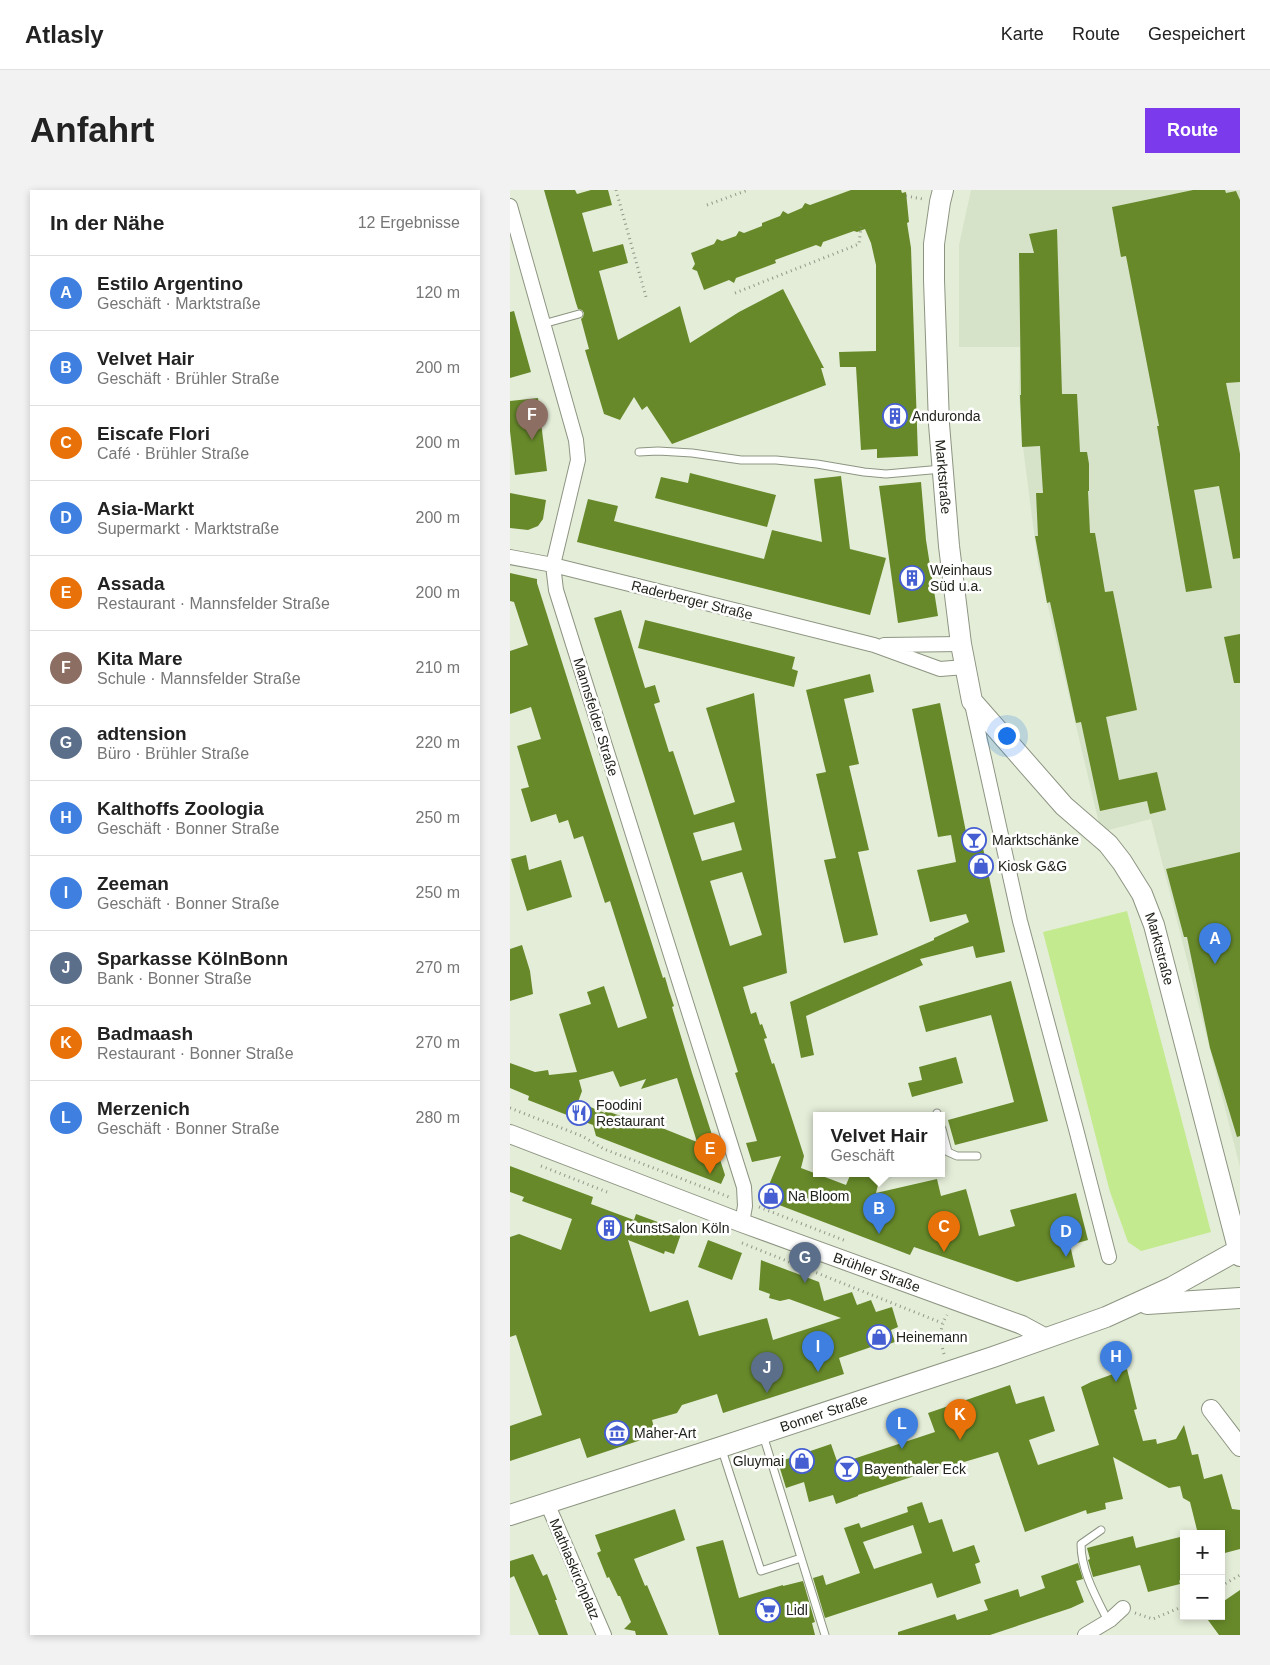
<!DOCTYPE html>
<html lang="de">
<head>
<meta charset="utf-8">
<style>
	body { margin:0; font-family:Arial,sans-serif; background:#f2f2f2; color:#222 }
	.controls { position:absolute; right:15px; bottom:15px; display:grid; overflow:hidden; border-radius:0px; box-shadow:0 2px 8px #0003 }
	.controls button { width:45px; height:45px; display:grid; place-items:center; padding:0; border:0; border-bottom:1px solid #e0e0e0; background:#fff; color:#222; font:25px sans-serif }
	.you { position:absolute; left:496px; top:545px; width:18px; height:18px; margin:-12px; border:4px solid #fff; border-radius:50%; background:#1a73e8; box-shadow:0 0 0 8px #1a73e833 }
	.badge { display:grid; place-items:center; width:32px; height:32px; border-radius:50%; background:#7c3aed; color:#fff; font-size:16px; font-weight:700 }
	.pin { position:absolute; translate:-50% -41px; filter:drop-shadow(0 1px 2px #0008) }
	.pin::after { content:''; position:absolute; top:26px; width:18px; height:15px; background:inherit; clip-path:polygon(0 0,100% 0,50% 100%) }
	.popup { position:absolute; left:303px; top:922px; width:132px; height:65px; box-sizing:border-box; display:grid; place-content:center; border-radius:0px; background:#fff; filter:drop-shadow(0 1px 4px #0005); font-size:16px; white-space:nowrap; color:#767676 }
	.popup b { font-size:19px; color:#222 }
	.popup::after { content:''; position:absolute; left:50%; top:100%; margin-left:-10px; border:10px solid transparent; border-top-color:#fff }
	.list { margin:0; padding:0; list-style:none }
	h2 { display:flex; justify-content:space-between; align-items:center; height:65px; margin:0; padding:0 20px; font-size:21px }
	h2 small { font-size:16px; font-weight:400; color:#767676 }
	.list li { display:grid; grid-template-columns:32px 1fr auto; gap:15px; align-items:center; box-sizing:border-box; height:75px; padding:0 20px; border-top:1px solid #e0e0e0 }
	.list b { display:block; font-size:19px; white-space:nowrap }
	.list p { margin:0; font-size:16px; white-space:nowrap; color:#767676 }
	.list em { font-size:16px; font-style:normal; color:#767676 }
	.map { position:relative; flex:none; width:730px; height:1445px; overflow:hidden; border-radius:0px }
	header { display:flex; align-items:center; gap:30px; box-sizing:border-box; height:70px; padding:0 25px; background:#fff; border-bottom:1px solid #e0e0e0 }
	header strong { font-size:24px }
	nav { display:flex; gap:28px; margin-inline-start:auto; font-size:18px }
	.intro { display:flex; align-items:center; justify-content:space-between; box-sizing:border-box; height:120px; padding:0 30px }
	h1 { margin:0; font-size:35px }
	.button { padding:12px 22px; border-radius:0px; background:#7c3aed; color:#fff; font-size:18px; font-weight:700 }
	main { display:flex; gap:30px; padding:0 30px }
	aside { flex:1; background:#fff; border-radius:0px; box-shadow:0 2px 8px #0003 }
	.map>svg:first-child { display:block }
	.built { fill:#d6e3c8 }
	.green { fill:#c4ea8f }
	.building { fill:#67892a; fill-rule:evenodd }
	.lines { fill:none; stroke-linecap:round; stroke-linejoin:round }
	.service-casing { stroke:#8d9582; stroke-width:9 }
	.minor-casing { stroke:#8d9582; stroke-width:16 }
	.tertiary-casing { stroke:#8d9582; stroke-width:20 }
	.secondary-casing { stroke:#8d9582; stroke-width:22 }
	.path { stroke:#929889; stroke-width:3; stroke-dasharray:1 4; stroke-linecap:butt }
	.service { stroke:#fff; stroke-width:7 }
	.minor { stroke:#fff; stroke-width:14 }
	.tertiary { stroke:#fff; stroke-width:18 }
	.secondary { stroke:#fff; stroke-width:20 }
	.labels { text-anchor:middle; stroke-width:5; stroke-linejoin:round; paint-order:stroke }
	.poi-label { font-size:14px; fill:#21241c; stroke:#fff; text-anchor:start }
	.street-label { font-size:14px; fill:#21241c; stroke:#fff }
</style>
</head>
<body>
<header>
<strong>Atlasly</strong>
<nav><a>Karte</a><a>Route</a><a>Gespeichert</a></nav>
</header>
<div class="intro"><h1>Anfahrt</h1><a class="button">Route</a></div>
<main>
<aside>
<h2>In der Nähe<small>12 Ergebnisse</small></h2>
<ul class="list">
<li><span class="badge" style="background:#3f7fe0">A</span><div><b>Estilo Argentino</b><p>Geschäft · Marktstraße</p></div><em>120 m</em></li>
<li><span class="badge" style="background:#3f7fe0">B</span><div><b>Velvet Hair</b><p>Geschäft · Brühler Straße</p></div><em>200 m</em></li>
<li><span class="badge" style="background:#e8710a">C</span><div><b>Eiscafe Flori</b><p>Café · Brühler Straße</p></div><em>200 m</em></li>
<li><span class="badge" style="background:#3f7fe0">D</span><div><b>Asia-Markt</b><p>Supermarkt · Marktstraße</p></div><em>200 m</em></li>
<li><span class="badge" style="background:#e8710a">E</span><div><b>Assada</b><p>Restaurant · Mannsfelder Straße</p></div><em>200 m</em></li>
<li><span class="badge" style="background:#8d6e63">F</span><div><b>Kita Mare</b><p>Schule · Mannsfelder Straße</p></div><em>210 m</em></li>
<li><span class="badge" style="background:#5c6f8a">G</span><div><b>adtension</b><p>Büro · Brühler Straße</p></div><em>220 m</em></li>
<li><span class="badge" style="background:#3f7fe0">H</span><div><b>Kalthoffs Zoologia</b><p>Geschäft · Bonner Straße</p></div><em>250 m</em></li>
<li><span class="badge" style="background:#3f7fe0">I</span><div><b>Zeeman</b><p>Geschäft · Bonner Straße</p></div><em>250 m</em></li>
<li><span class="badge" style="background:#5c6f8a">J</span><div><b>Sparkasse KölnBonn</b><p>Bank · Bonner Straße</p></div><em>270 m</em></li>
<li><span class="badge" style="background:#e8710a">K</span><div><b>Badmaash</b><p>Restaurant · Bonner Straße</p></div><em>270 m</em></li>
<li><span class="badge" style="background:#3f7fe0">L</span><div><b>Merzenich</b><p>Geschäft · Bonner Straße</p></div><em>280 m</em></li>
</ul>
</aside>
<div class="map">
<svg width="730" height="1445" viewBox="0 0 730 1445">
	<rect width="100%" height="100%" fill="#e4edd8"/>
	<path class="built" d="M 461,0 L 730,0 L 730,977 L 641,629 L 591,642 L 528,374 L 513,257 L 509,205 L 510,157 L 449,157 L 449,55 Z"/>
	<path class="green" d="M 617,721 L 701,1042 L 631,1061 L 618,1052 L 600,1002 L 533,742 Z"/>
	<path class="building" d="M 34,0 L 65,0 L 67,4 L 81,0 L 98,0 L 102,15 L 72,23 L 83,62 L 113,54 L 118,73 L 89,81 L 108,150 L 170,116 L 180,153 L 229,122 L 273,99 L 314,178 L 311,178 L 316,195 L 162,254 L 137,216 L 132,220 L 124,207 L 110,230 L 94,224 L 75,160 L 79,159 L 71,129 L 73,127 L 74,123 L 72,120 L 68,119 L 66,113 Z
		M 341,0 L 391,0 L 392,3 L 396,2 L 399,32 L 397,33 L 401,58 L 408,266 L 367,268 L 367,259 L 351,260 L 346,177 L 330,177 L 329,162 L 366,161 L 366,75 L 361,53 L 355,39 L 347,42 L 344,41 L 313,52 L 311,57 L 306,55 L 265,70 L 266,73 L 226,88 L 224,93 L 219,90 L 194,100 L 187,81 L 182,79 L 185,74 L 181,63 L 204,54 L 207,49 L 212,51 L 226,46 L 229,41 L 234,43 L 252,36 L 252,33 L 270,26 L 273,21 L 278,24 L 292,18 L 295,13 L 300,15 Z
		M 683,0 L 715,0 L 716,3 L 726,1 L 730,10 L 730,192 L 716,193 L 730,264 L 730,368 L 723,369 L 709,296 L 684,300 L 702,398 L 676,402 L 647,236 L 649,236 L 616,66 L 611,67 L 602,17 Z
		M 547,39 L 552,204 L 567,204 L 570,262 L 577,262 L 579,274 L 579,301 L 578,301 L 580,343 L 585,343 L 595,402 L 603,401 L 627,520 L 596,527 L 609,590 L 647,582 L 656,620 L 640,624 L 637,611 L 590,621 L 571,532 L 566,533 L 540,412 L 537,413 L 525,346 L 528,346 L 526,303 L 533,303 L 530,256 L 512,257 L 510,205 L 511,205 L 509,63 L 524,63 L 519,44 Z
		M 4,121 L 21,182 L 0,188 L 0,122 Z
		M 28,208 L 37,281 L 5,285 L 0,241 L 0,211 Z
		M 180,283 L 266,305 L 257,337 L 145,308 L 151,287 L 178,293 Z
		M 331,286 L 340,359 L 376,368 L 360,425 L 67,352 L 78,309 L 108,316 L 104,331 L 254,369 L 262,340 L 312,352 L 304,289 Z
		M 411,292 L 416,350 L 428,426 L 388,433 L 369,296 Z
		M 0,303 L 36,310 L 33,329 L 28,336 L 18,340 L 0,338 Z
		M 0,383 L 27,389 L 27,393 L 90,592 L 153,788 L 155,787 L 159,801 L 164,816 L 162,817 L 182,883 L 215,985 L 211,994 L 86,946 L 83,935 L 18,910 L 19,906 L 0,898 L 0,873 L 25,882 L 38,880 L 39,885 L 67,882 L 49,824 L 81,814 L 77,802 L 94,796 L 108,838 L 137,828 L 100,711 L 95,713 L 73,646 L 64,649 L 58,630 L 49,633 L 46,624 L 21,632 L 11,599 L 19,597 L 7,556 L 31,549 L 21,517 L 0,524 L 0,461 L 18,455 L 4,412 L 0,411 ZM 103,881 L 110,897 L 136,889 L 131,899 L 167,888 L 187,952 L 132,930 L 135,934 L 96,921 L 95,923 L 68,912 L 72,901 L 69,890 Z
		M 111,420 L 135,498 L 145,495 L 150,512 L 144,514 L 159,562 L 163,561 L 184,625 L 225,612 L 196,518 L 244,503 L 277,783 L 233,797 L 241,824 L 246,822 L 250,835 L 252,834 L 257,848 L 254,849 L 262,874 L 264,873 L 294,966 L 291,978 L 336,995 L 341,983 L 371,983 L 366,1003 L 427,989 L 431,1006 L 456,999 L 469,1046 L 505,1036 L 500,1020 L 566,1003 L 578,1050 L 560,1055 L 565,1077 L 507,1092 L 404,1057 L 400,1065 L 256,1010 L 256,1002 L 271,966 L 242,972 L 236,953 L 247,951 L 225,883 L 228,882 L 84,428 ZM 224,632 L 232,660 L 192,671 L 183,643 ZM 232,682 L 252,745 L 220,756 L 200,691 Z
		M 135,430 L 285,467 L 282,479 L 288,481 L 284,497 L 128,458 Z
		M 730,444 L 730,493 L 724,493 L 714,447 Z
		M 360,484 L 364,502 L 334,509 L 349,574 L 339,576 L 359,660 L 348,662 L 368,745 L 334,753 L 314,670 L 326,668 L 306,584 L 316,582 L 296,500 Z
		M 430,513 L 456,642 L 469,639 L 495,762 L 466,768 L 463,756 L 410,769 L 413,775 L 296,826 L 304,865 L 291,868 L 280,812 L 424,750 L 424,748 L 459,732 L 456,724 L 420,732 L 407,680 L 446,672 L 441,645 L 428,647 L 402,519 Z
		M 730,662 L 730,946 L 727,947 L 700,858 L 677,747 L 674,747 L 656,679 Z
		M 16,665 L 19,680 L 51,670 L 62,707 L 17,721 L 1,669 Z
		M 12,755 L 20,781 L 23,804 L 0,811 L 0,759 Z
		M 501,791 L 538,931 L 445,955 L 438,930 L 504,912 L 481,825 L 416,842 L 409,816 Z
		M 446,867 L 453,893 L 402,907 L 398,893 L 412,890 L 409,877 Z
		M 0,976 L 83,1007 L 81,1014 L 124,1030 L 126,1024 L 172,1041 L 164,1064 L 155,1061 L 154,1064 L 118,1050 L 140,1122 L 178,1110 L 189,1146 L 257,1128 L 263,1150 L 331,1128 L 279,1109 L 270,1111 L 259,1108 L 260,1104 L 249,1100 L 251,1070 L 309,1092 L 314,1111 L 342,1102 L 347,1115 L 361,1110 L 366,1122 L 382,1117 L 388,1137 L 381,1140 L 385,1152 L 367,1158 L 367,1155 L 329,1168 L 334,1184 L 213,1223 L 207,1204 L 172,1215 L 167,1223 L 142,1230 L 146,1245 L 77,1268 L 70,1248 L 0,1271 L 0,1236 L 32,1225 L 6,1145 L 0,1147 L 0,1047 L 9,1044 L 51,1060 L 62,1029 L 12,1011 L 14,1007 L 0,1002 Z
		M 198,1050 L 232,1063 L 222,1090 L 188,1077 Z
		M 617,1179 L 627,1219 L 624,1220 L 633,1251 L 646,1249 L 647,1254 L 666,1249 L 674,1235 L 682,1265 L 688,1264 L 694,1289 L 712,1284 L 722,1319 L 730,1320 L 730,1359 L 711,1364 L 711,1344 L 688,1344 L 680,1312 L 673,1308 L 670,1296 L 659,1298 L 603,1267 L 613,1309 L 595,1313 L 596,1319 L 577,1324 L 576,1320 L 515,1342 L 488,1262 L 437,1277 L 437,1275 L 348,1305 L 348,1306 L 326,1314 L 323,1305 L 299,1312 L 294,1292 L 276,1298 L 268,1272 L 321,1254 L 328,1274 L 425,1242 L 418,1223 L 500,1195 L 506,1214 L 534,1206 L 545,1241 L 519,1250 L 528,1275 L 589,1255 L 571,1197 L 581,1192 Z
		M 412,1312 L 419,1333 L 432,1329 L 443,1362 L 464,1355 L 470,1372 L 465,1374 L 471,1393 L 427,1408 L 422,1393 L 315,1428 L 303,1388 L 313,1385 L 316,1395 L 350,1383 L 334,1338 L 349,1333 L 351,1338 L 398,1322 L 397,1317 ZM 403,1335 L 412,1363 L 364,1379 L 353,1352 Z
		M 165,1319 L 175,1350 L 124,1369 L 135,1396 L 137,1395 L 158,1445 L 126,1445 L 125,1441 L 114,1439 L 121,1432 L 110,1406 L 108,1406 L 99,1387 L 97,1388 L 87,1363 L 91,1361 L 85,1345 Z
		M 623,1346 L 626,1358 L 674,1346 L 674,1396 L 669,1390 L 670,1394 L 638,1402 L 630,1375 L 583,1387 L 579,1373 L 578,1370 L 580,1369 L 577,1358 Z
		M 213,1350 L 229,1408 L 273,1395 L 273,1396 L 293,1391 L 305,1432 L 302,1433 L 305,1445 L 209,1445 L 186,1357 Z
		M 23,1364 L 33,1386 L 37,1384 L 47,1410 L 45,1410 L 58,1445 L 29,1445 L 4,1386 L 0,1388 L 0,1371 Z
		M 568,1373 L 573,1389 L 566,1391 L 574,1412 L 561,1418 L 480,1445 L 388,1445 L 388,1442 L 445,1424 L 447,1430 L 478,1420 L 474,1410 L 508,1399 L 510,1407 L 535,1398 L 531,1386 Z
		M 730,1400 L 730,1445 L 709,1445 L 695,1426 L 711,1426 L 711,1413 Z"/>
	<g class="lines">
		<defs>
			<path id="service" d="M 33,134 L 69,124
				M 129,262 L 148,261 L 182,263 L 231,270 L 266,270 L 307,274 L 354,282 L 376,284 L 432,279
				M 427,923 L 427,925
				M 432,939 L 438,962 L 447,966 L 467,966
				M 253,1245 L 315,1445
				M 212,1260 L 251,1381 L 291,1368
				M 591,1340 L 571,1354 C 571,1381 586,1407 598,1431"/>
			<path id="minor" d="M 0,16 L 66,250 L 68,270 L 43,375 L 46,400 L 234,997 L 235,1016 L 232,1033
				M 0,367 L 43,375 L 364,455 L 430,479 L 455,477
				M 374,455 L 451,454
				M 462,514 L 510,731 L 566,939 L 599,1067
				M 37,1313 L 94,1445
				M 575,1445 L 600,1430 L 613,1418"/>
			<g id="tertiary">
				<path id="s1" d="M 0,944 L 232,1033 L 512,1135 L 536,1148"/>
				<path d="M 701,1219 L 730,1257"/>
			</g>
			<g id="secondary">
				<path id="s2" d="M 433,0 L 430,12 L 424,54 L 424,90 L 429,234 L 439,356 L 451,454 L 462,511 L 554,616 L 598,654 L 612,672 L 632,704 L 644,735 L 730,1066"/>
				<path d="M 637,1114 L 730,1108"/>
				<path id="s3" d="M 0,1325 L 211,1257 L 483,1167 L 596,1127 L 662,1097 L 730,1059"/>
			</g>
		</defs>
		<use href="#service" class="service-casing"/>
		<use href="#minor" class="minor-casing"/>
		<use href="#tertiary" class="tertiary-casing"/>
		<use href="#secondary" class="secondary-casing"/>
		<path class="path" d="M 106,0 L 136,107
			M 396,6 L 413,9
			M 197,15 L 238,0
			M 225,103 L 349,54 L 351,37
			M 0,918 L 72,946 L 94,959 L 219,1007
			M 31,976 L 97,1002
			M 249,1017 L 336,1051
			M 232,1053 L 432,1133
			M 434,1164 C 430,1151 429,1137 437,1125
			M 711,1396 L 730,1385
			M 625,1423 L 643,1429 L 674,1416"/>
		<use href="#service" class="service"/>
		<use href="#minor" class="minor"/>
		<use href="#tertiary" class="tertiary"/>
		<use href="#secondary" class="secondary"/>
	</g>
	<defs>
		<symbol id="building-ring" viewBox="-11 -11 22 22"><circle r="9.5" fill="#fff" stroke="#455fd2" stroke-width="1.5"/><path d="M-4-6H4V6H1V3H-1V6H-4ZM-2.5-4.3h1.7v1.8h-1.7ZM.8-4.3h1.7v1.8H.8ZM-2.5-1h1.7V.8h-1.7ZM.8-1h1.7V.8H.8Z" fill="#455fd2"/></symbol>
		<symbol id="bar-ring" viewBox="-11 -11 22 22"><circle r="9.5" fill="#fff" stroke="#455fd2" stroke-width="1.5"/><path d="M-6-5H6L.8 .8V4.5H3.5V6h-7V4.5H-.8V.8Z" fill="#455fd2"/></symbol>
		<symbol id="shop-ring" viewBox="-11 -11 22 22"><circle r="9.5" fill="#fff" stroke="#455fd2" stroke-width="1.5"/><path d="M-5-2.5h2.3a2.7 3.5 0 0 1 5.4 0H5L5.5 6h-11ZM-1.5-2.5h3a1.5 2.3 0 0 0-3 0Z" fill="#455fd2"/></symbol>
		<symbol id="restaurant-ring" viewBox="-11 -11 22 22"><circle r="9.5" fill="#fff" stroke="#455fd2" stroke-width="1.5"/><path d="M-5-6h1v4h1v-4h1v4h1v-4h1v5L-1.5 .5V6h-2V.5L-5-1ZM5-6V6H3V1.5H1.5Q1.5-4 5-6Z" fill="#455fd2"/></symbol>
		<symbol id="museum-ring" viewBox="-11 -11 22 22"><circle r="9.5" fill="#fff" stroke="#455fd2" stroke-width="1.5"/><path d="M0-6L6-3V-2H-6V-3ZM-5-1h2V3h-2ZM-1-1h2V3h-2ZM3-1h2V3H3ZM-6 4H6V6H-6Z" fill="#455fd2"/></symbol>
		<symbol id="supermarket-ring" viewBox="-11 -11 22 22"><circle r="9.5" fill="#fff" stroke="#455fd2" stroke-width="1.5"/><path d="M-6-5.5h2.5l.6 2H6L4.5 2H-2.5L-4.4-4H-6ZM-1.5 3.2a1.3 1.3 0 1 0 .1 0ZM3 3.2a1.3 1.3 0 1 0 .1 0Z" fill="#455fd2"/></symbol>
	</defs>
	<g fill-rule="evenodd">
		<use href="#building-ring" x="371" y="212" width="28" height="28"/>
		<use href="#building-ring" x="388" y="374" width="28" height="28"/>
		<use href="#bar-ring" x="450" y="636" width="28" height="28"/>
		<use href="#shop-ring" x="457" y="662" width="28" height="28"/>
		<use href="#restaurant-ring" x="55" y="909" width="28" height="28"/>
		<use href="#shop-ring" x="247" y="992" width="28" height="28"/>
		<use href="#building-ring" x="85" y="1024" width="28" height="28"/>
		<use href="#shop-ring" x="355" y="1133" width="28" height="28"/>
		<use href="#museum-ring" x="93" y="1229" width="28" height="28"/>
		<use href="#shop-ring" x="278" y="1257" width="28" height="28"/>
		<use href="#bar-ring" x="323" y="1265" width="28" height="28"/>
		<use href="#supermarket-ring" x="244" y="1406" width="28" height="28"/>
	</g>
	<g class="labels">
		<g class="poi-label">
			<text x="402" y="231">Anduronda</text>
			<text x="420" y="385">Weinhaus<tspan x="420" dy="16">Süd u.a.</tspan></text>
			<text x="482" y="655">Marktschänke</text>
			<text x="488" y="681">Kiosk G&amp;G</text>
			<text x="86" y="920">Foodini<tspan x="86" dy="16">Restaurant</tspan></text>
			<text x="278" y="1011">Na Bloom</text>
			<text x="116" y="1043">KunstSalon Köln</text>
			<text x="386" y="1152">Heinemann</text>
			<text x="124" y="1248">Maher-Art</text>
			<text x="274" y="1276" text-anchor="end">Gluymai</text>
			<text x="354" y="1284">Bayenthaler Eck</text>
			<text x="276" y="1425">Lidl</text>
		</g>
		<g class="street-label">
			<text dy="5" stroke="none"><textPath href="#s2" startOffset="288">Marktstraße</textPath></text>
			<text transform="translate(182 410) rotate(14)" y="5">Raderberger Straße</text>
			<text transform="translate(86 527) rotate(73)" y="5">Mannsfelder Straße</text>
			<text dy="5" stroke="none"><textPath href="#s2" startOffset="830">Marktstraße</textPath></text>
			<text dy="5" stroke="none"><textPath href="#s1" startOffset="392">Brühler Straße</textPath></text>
			<text dy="5" stroke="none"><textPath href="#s3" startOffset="330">Bonner Straße</textPath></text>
			<text transform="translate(65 1379) rotate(67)" y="5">Mathiaskirchplatz</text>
		</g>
	</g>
</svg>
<div class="controls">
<button>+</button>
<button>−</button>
</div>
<div class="you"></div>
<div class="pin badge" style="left:705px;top:774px;background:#3f7fe0">A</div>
<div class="pin badge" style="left:369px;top:1044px;background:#3f7fe0">B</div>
<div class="popup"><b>Velvet Hair</b>Geschäft</div>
<div class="pin badge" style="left:434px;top:1062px;background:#e8710a">C</div>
<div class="pin badge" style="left:556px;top:1067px;background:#3f7fe0">D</div>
<div class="pin badge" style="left:200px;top:984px;background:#e8710a">E</div>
<div class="pin badge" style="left:22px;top:250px;background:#8d6e63">F</div>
<div class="pin badge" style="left:295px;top:1093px;background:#5c6f8a">G</div>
<div class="pin badge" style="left:606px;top:1192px;background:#3f7fe0">H</div>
<div class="pin badge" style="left:308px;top:1182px;background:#3f7fe0">I</div>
<div class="pin badge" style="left:257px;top:1203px;background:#5c6f8a">J</div>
<div class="pin badge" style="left:450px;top:1250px;background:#e8710a">K</div>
<div class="pin badge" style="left:392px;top:1259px;background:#3f7fe0">L</div>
</div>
</main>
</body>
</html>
